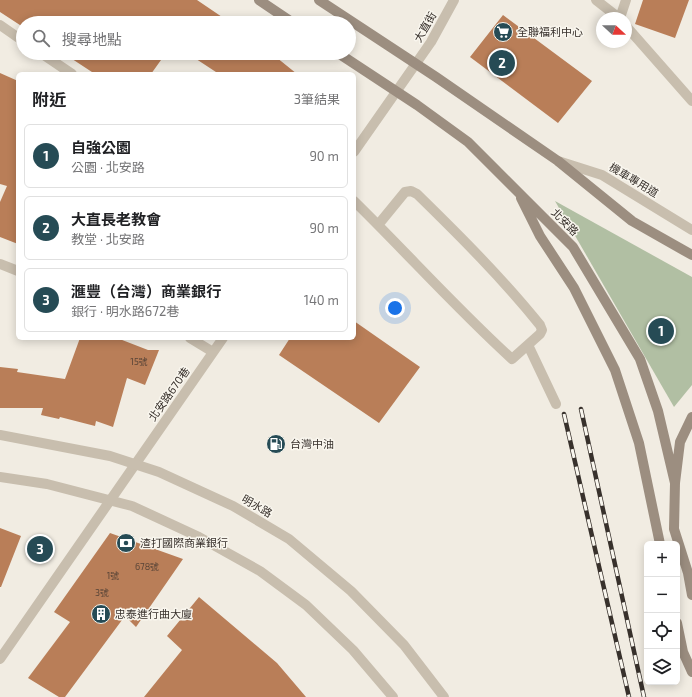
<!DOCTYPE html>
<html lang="zh-TW">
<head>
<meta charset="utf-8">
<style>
	body { margin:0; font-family:"Exo 2","Noto Sans TC",sans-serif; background:#f2f2f2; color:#202124 }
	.controls { position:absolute; right:12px; bottom:12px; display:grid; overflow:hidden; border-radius:6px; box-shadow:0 2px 10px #0003 }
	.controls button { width:36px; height:36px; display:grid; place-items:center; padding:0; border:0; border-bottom:1px solid #e0e0e0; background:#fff; color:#202124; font:20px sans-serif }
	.compass { position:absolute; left:596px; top:12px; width:36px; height:36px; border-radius:50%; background:#fff; box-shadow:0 2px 10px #0003; rotate:111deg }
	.you { position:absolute; left:395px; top:308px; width:14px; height:14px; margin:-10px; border:3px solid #fff; border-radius:50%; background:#1a73e8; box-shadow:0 0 0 6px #1a73e833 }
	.badge { display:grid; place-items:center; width:26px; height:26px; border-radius:50%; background:#264b55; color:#fff; font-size:13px; font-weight:700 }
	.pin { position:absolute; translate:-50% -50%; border:2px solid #fff; box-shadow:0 1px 4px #0006 }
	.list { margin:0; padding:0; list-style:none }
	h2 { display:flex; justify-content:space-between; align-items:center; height:52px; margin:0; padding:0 16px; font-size:17px }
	h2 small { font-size:13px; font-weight:400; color:#757577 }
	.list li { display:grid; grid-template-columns:26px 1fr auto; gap:12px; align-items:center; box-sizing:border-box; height:64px; margin:0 8px 8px; padding:0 8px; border:1px solid #e0e0e0; border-radius:6px }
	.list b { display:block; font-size:15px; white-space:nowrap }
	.list p { margin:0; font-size:13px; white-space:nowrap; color:#757577 }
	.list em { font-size:13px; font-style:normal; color:#757577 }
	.icon { flex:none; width:22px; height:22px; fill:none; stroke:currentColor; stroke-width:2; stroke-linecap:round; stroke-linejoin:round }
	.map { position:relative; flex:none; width:692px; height:697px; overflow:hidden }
	.search { position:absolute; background:#fff; box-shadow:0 2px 10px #0003; left:16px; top:16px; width:340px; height:44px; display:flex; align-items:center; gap:10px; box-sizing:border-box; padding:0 14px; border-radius:22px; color:#757577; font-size:15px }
	.panel { position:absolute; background:#fff; box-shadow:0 2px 10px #0003; left:16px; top:72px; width:340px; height:268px; border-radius:6px }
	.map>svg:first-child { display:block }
	.green { fill:#b1bfa3 }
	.building { fill:#b97e58 }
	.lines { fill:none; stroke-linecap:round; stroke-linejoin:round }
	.service { stroke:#c8beae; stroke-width:10 }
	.minor { stroke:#c8beae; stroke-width:10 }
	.tertiary { stroke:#c8beae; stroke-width:10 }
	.secondary { stroke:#9c8e80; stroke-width:10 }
	.rail-casing { stroke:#38312c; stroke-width:4.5 }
	.rail { stroke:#f9f6ee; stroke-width:3; stroke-dasharray:9; stroke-linecap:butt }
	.labels { text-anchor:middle; stroke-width:3; stroke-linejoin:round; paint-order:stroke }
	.number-label { font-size:9px; fill:#584437 }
	.street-label { font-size:11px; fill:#38312c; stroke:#f9f6ee }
	.poi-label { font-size:11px; fill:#38312c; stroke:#f9f6ee; text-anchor:start }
</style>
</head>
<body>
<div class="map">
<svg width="692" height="697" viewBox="0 0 692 697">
	<rect width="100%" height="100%" fill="#f1ece2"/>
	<path class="green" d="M 555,201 L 692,277 L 692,385 L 674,407 Z"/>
	<path class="building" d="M 0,0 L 197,0 L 225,19 L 226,17 L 234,23 L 23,23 L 23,27 L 0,12 Z
		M 643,0 L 689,0 L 675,38 L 635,24 Z
		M 503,15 L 592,81 L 558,123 L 470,57 Z
		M 63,53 L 166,53 L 151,74 L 95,74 Z
		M 187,53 L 271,53 L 297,74 L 219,74 Z
		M 0,73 L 18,81 L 18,244 L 0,237 L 0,202 L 7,186 L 0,184 Z
		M 354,321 L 420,367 L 379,423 L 279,355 L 290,338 L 354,338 Z
		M 80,338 L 117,338 L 148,350 L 159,350 L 145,385 L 127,378 L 113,427 L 96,421 L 95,426 L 60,417 L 59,419 L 41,415 L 43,408 L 0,408 L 0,367 L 18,369 L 17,372 L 65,379 Z
		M 0,528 L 21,536 L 1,587 L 0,587 Z
		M 110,533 L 183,559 L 136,627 L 125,616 L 65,697 L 59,697 L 28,678 L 70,622 L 54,612 Z
		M 199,597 L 277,663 L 306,697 L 144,697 L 182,650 L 167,636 Z"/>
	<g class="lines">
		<path class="service" d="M 354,201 C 407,253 457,309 512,359 L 540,334 L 542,330 L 540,325 C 502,278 460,236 417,194 L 411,191 L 405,192 L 378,225
			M 528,345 L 556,404"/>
		<path class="minor" d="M 596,0 L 619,18
			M 620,18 L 626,0
			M 0,25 L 23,41
			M 626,26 L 692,101
			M 41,53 L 72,74
			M 354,152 L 431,42 L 454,0
			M 558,161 L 602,175 L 692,230
			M 0,264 L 18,271
			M 190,338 L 213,352
			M 0,659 L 223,338"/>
		<path class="tertiary" d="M 0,435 L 110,456 L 159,472 L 233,506 L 289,539 L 351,591 L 404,645 L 444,697
			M 0,477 L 47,484 L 132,506 L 199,537 L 260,571 L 306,605 L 353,650 L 393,697"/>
		<path class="secondary" d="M 259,0 L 293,23
			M 319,0 L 436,77 L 558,161 L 632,221 L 692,255
			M 338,53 L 417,105 L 468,142 L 573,247 L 640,359 L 658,411 L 675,483
			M 521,198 L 540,236 L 574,288 L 615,370 L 639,443 L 660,544
			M 692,417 L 680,442 L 675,483 L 674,529 L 688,573 L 692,595
			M 677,623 L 683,652 L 692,672"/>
		<defs>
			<path id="rail" d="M 581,409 L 644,697
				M 564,414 L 629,697"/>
		</defs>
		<use href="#rail" class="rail-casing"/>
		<use href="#rail" class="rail"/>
	</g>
	<defs>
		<symbol id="supermarket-disc" viewBox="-11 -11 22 22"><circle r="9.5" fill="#264b55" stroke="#f9f6ee"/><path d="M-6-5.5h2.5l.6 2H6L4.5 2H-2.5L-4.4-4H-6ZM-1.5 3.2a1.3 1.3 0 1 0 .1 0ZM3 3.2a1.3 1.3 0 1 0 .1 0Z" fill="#fff"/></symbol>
		<symbol id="fuel-disc" viewBox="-11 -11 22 22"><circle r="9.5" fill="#264b55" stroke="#f9f6ee"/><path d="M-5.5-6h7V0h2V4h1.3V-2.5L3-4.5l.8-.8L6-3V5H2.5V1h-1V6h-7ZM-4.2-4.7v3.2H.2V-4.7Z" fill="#fff"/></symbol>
		<symbol id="bank-disc" viewBox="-11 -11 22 22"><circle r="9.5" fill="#264b55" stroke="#f9f6ee"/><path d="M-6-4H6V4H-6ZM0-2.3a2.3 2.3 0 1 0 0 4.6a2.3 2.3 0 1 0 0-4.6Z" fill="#fff"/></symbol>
		<symbol id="building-disc" viewBox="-11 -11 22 22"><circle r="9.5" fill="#264b55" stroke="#f9f6ee"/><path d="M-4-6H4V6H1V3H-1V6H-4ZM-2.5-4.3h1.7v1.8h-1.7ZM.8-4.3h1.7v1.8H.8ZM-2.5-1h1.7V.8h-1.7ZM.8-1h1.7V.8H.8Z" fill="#fff"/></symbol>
	</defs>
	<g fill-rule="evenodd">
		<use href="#supermarket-disc" x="492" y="21" width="22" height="22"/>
		<use href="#fuel-disc" x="265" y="433" width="22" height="22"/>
		<use href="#bank-disc" x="115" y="532" width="22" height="22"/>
		<use href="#building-disc" x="90" y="603" width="22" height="22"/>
	</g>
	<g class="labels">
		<g class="number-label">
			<text x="139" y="365">15號</text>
			<text x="147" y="570">678號</text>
			<text x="113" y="579">1號</text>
			<text x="102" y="596">3號</text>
		</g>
		<g class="street-label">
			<text transform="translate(425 27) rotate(-60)" y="4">大直街</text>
			<text transform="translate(634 180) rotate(31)" y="4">機車專用道</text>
			<text transform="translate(565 222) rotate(45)" y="4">北安路</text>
			<text transform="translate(169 394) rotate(-55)" y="4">北安路670巷</text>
			<text transform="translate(257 506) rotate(30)" y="4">明水路</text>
		</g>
		<g class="poi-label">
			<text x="517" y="36">全聯福利中心</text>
			<text x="290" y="448">台灣中油</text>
			<text x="140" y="547">渣打國際商業銀行</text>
			<text x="115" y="618">忠泰進行曲大廈</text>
		</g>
	</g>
</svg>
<div class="controls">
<button>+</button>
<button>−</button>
<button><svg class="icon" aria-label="locate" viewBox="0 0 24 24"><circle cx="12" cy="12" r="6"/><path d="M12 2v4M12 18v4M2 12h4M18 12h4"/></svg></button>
<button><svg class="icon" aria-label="layers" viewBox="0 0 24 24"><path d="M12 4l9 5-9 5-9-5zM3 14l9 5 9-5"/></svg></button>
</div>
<svg class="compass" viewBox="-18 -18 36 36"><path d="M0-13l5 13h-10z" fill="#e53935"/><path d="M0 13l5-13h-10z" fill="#757577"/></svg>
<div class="you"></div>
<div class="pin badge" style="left:661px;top:331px">1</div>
<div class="pin badge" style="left:502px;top:63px">2</div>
<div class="pin badge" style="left:40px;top:549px">3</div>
<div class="search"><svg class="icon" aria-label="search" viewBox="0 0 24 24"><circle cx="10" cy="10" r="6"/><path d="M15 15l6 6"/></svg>搜尋地點</div>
<section class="panel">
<h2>附近<small>3筆結果</small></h2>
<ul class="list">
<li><span class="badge">1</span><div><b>自強公園</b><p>公園 · 北安路</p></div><em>90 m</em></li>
<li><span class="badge">2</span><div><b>大直長老教會</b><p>教堂 · 北安路</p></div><em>90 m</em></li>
<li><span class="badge">3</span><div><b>滙豐（台灣）商業銀行</b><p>銀行 · 明水路672巷</p></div><em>140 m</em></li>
</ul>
</section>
</div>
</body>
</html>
